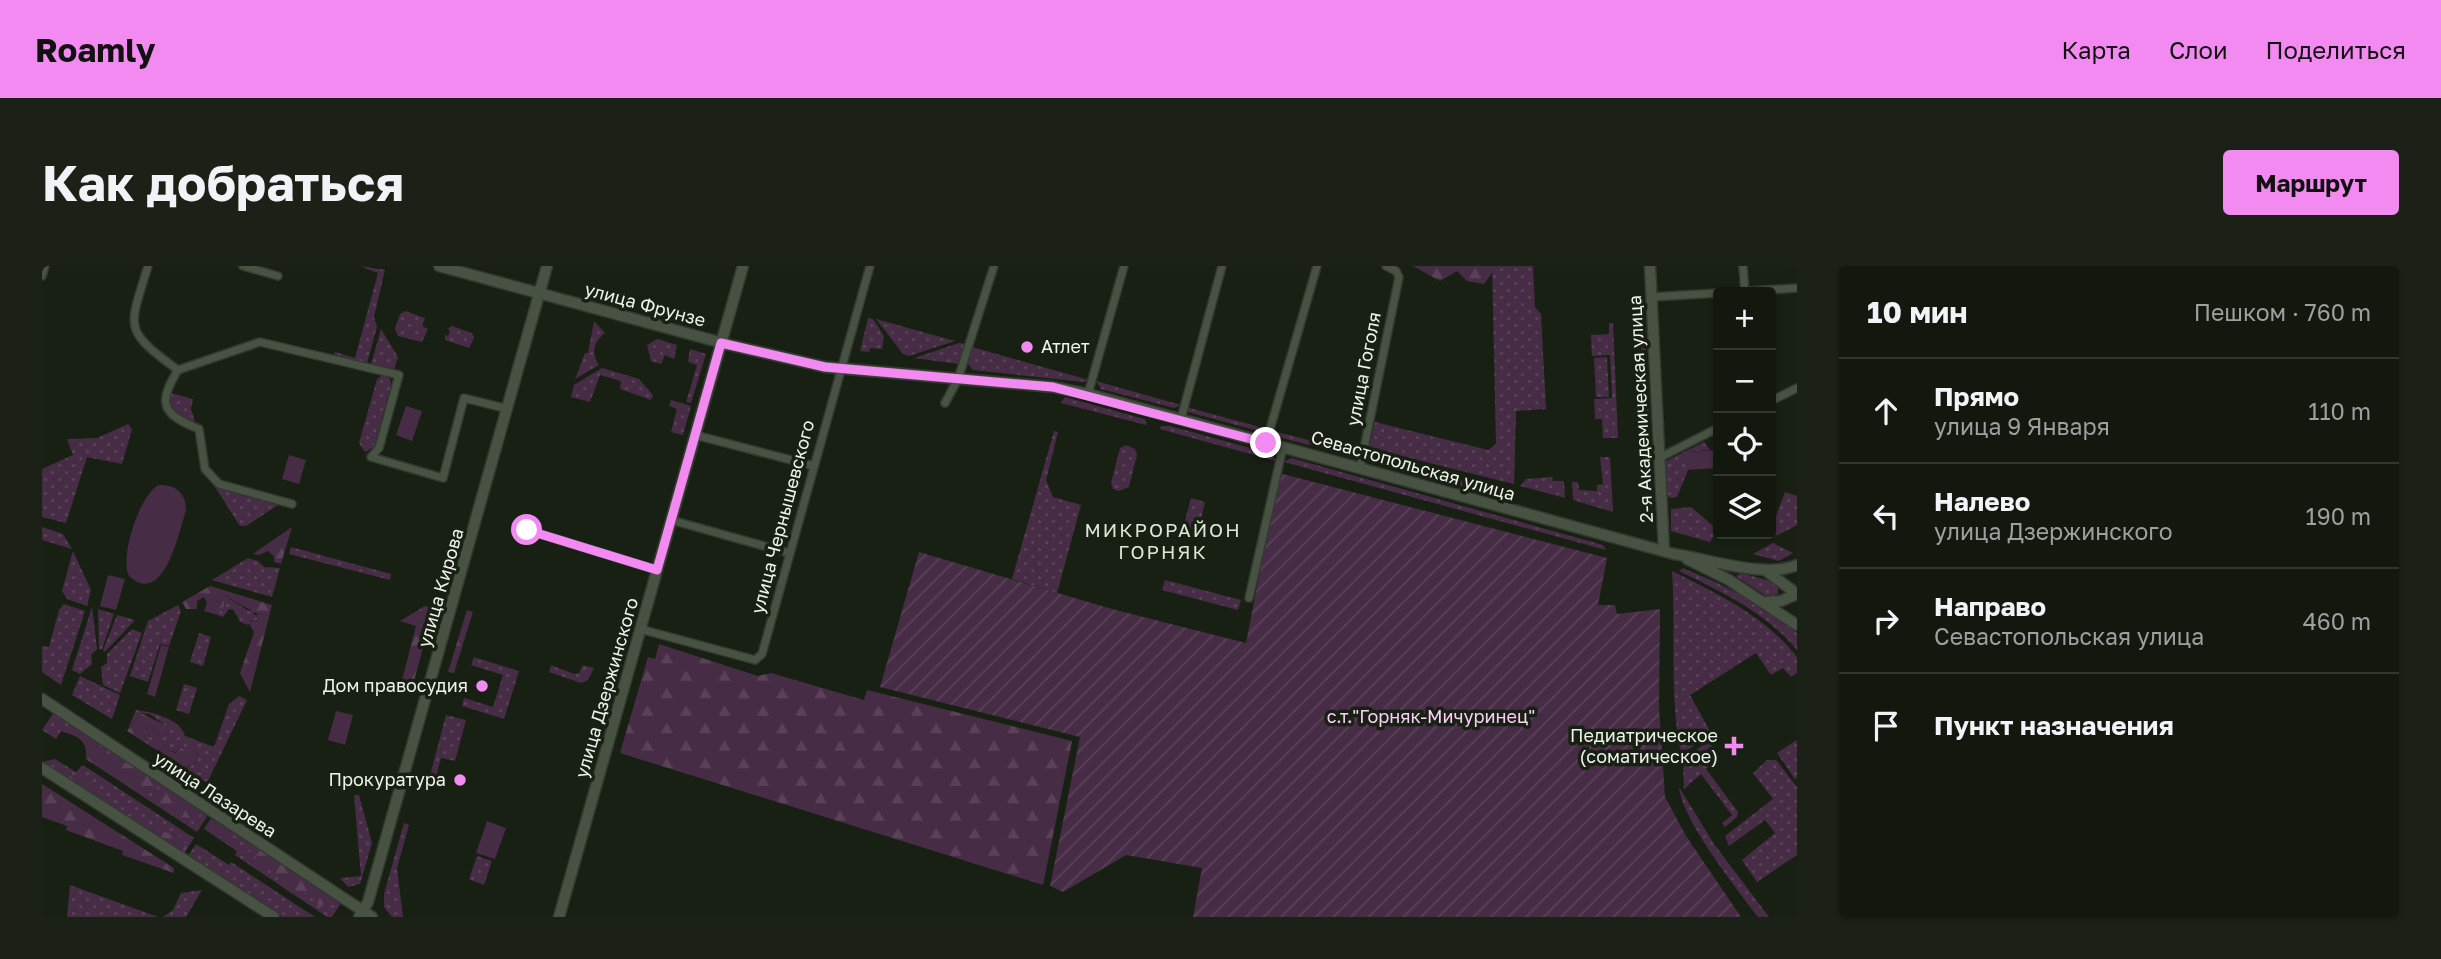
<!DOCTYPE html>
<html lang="ru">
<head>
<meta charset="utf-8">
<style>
	body { margin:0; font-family:"Golos Text",sans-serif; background:#1b2117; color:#f1f3f6 }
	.controls { position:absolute; right:21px; top:21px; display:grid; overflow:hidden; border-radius:7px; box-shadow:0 2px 5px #0004 }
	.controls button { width:63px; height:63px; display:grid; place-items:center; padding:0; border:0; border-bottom:2px solid #31372e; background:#12180e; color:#f1f3f6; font:35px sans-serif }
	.stop { position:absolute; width:21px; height:21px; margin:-16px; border:5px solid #f38af1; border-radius:50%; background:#fff }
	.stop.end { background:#f38af1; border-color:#fff; box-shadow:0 2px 7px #0008 }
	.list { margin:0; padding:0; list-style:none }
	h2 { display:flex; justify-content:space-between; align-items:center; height:91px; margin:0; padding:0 28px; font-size:30px }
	h2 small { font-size:23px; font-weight:400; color:#9ca09e }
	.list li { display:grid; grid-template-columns:46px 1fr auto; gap:21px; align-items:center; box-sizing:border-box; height:105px; padding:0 28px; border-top:2px solid #31372e }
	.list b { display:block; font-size:26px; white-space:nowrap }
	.list p { margin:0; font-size:23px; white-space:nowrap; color:#9ca09e }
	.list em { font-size:23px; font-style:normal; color:#9ca09e }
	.icon { flex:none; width:38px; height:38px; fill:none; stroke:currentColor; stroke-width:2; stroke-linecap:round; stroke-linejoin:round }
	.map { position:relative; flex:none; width:1755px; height:651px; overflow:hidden; border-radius:7px }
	header { display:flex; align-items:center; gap:42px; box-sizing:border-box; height:98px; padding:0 35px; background:#f38af1; color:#111 }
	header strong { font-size:33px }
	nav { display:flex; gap:38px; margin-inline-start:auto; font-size:24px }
	.intro { display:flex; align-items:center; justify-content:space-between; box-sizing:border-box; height:168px; padding:0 42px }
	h1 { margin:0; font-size:49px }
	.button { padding:18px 32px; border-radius:7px; background:#f38af1; color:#111; font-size:24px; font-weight:700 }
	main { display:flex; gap:42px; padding:0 42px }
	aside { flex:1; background:#12180e; border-radius:7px; box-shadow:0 2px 5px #0004 }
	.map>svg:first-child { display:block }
	.grass { fill:url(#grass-dots) }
	.forest { fill:url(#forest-firs) }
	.garden { fill:url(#garden-furrows) }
	.pitch { fill:#472c46 }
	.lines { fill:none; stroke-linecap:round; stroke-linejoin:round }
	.street-casing { stroke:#333930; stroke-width:10 }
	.secondary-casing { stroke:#333930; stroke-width:13 }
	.street { stroke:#485243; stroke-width:7 }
	.secondary { stroke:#485243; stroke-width:10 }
	.route { stroke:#f38af1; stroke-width:9 }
	.poi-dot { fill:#f38af1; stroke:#182013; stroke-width:2.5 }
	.labels { text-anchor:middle; stroke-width:7; stroke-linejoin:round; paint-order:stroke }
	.street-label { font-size:18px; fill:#edf3ea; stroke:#182013 }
	.poi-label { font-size:18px; fill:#edf3ea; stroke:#182013; text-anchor:end }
	.park-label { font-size:18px; fill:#fbcef9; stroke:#182013 }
	.neighbourhood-label { font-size:19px; letter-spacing:2px; fill:#dce8d5; stroke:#182013 }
</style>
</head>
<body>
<header>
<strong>Roamly</strong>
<nav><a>Карта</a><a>Слои</a><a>Поделиться</a></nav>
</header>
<div class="intro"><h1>Как добраться</h1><a class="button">Маршрут</a></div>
<main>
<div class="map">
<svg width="1755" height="651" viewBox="0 0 1755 651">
	<defs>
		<pattern id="grass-dots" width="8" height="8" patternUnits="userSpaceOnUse" patternTransform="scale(1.75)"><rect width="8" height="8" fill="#472c46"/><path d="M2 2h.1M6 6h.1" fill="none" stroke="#594158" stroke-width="1.8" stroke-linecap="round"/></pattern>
		<pattern id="forest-firs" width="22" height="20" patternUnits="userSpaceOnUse" patternTransform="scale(1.75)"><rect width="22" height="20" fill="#472c46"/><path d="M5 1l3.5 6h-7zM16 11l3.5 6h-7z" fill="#594158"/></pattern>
		<pattern id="garden-furrows" width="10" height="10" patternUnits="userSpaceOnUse" patternTransform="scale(1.75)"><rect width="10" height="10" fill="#472c46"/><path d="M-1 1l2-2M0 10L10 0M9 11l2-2" fill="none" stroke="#594158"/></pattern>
	</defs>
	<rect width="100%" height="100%" fill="#182013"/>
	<path class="grass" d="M 318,0 L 343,4 L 332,51 L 335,61 L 325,97 L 292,90 L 293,86 L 313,92 L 336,7 Z
		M 1450,0 L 1491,0 L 1493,41 L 1499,48 L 1504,143 L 1474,145 L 1472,218 L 1327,182 L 1333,156 L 1446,184 L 1454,178 Z
		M 363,45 L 383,52 L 380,60 L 386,63 L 380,76 L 356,70 L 353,63 L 358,48 Z
		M 826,52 L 831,53 L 842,70 L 840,83 L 828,82 L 827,86 L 818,85 Z
		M 834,53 L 913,75 L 867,90 L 861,88 Z
		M 552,55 L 563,67 C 551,76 549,87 557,99 L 533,113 L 543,87 L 546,87 Z
		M 1601,56 L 1603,58 L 1610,214 L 1608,216 L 1605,214 L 1598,58 Z
		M 1567,57 L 1571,57 L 1576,172 L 1561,172 L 1560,153 L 1553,153 L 1552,133 L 1570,132 L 1568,89 L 1550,90 L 1549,69 L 1567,68 Z
		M 410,60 L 430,67 L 432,72 L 427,82 L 403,74 L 403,68 L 406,71 L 408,64 L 405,63 Z
		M 339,63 L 356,91 L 352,103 L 329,98 Z
		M 615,73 L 635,79 L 632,93 L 623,89 L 619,98 L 609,95 L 605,79 Z
		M 917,77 L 924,78 L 917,98 L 872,92 Z
		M 930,81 L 1047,114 L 1042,116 L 931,104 L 926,98 Z
		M 648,83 L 664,88 L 649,137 L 644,136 L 655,99 L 646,96 Z
		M 1565,91 L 1567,131 L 1554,131 L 1552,92 Z
		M 560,102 L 597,113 L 611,129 L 609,134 L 578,123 L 579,115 L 558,109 L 548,136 L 529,131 L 532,119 Z
		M 341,109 L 348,112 L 349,120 L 332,181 L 323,186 L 317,177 L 335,113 Z
		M 1054,115 L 1139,139 L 1132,142 L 1059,123 Z
		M 125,126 L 151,133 L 149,143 L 154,159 C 136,150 128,146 125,126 Z
		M 1023,131 L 1102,153 L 1105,156 L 1104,159 L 1019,137 Z
		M 629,134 L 649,140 L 641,169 L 629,166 L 635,143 L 627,140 Z
		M 1144,141 L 1225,163 L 1220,166 L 1146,146 Z
		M 86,158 L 90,163 L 80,198 L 45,191 L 24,257 L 0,251 L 0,203 L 31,189 L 25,173 L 55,172 Z
		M 1119,160 L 1128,160 L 1230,188 L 1234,195 L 1118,163 Z
		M 1012,165 L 1016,166 L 1004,214 L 1011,231 L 1039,239 L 1015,327 L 970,313 Z
		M 1231,165 L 1318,187 L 1307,189 L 1236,171 Z
		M 1662,176 L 1668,184 L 1646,186 L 1646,204 L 1635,231 L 1628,232 L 1624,228 L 1624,195 Z
		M 1084,179 L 1093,183 L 1095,189 L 1087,221 L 1077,225 L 1071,223 L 1069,217 L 1078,182 Z
		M 1324,188 L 1472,228 L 1472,231 L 1467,233 L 1329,195 Z
		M 1558,191 L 1568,191 L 1571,246 L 1531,234 L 1530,216 L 1536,216 L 1537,224 L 1555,225 L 1555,219 L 1561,218 Z
		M 1249,192 L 1561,279 L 1564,284 L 1242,196 Z
		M 1510,211 L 1511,215 L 1522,215 L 1523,232 L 1478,220 L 1484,213 Z
		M 173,221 L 236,239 L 204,260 L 198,260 Z
		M 1743,226 L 1755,230 L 1755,259 L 1730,272 L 1724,268 L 1729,268 L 1729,254 L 1734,250 Z
		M 1149,232 L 1163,236 L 1156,266 L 1141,262 Z
		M 1649,241 L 1676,264 L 1668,276 L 1629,265 L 1629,243 Z
		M 0,261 L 21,268 L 30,283 L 0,274 Z
		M 1731,277 L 1751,287 L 1737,295 L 1711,288 Z
		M 249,281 L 349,308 L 348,314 L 247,288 Z
		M 31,285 L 49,324 L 45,340 L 25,333 L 20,325 Z
		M 206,292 L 216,295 L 222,301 L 238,302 L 230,331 L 170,314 Z
		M 1641,302 C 1682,319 1721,338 1755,367 L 1755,384 C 1723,346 1680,326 1637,305 Z
		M 1630,305 C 1676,328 1723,350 1755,391 L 1755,407 L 1749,411 L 1741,402 L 1729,409 L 1714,387 L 1648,429 L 1669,467 L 1639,489 C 1627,429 1634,366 1630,305 Z
		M 1699,307 L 1732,316 L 1736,321 L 1736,328 L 1724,330 L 1694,310 Z
		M 1123,314 L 1199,334 L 1196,344 L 1120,324 Z
		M 182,329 L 207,345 L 211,344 L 212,349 L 217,349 L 217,354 L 208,355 L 206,359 L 198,356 L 192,344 L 187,343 L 181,351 L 176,349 L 177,343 L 182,341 Z
		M 22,338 L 43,345 L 19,419 L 0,406 L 0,380 L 7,381 L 17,344 Z
		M 136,339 L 139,345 L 127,380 L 118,378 L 106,416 L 88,410 L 106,355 Z
		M 50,341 L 55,383 L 49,389 L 50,398 L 38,408 L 30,404 Z
		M 56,343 L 72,348 L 60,383 L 57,383 Z
		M 75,349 L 93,354 L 63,386 L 61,384 Z
		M 90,363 L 100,367 L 78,427 L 61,419 L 59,401 L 65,397 L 65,388 Z
		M 586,363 L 572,421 L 567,423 L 563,416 L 576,366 Z
		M 157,367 L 169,371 L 161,400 L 148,396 Z
		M 432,391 L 477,405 L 462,453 L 420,440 L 422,432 L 451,441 L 461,409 L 429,399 Z
		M 509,399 L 532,408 L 537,407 L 541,399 L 552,402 L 546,414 L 539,417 L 507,406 Z
		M 38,410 L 78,429 L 70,453 L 30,429 Z
		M 142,418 L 155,422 L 147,448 L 134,444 Z
		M 197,430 L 205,434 L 165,517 L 143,503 L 153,497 L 156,488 L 153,484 L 143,485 L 138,480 L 134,486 L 124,484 L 120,471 L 116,471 L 113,483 L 105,478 L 107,475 L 103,473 L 102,465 L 109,460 L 115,468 L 120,466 L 123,459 L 108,448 L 99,447 L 86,463 L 94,444 C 110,446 139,453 143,470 L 172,481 L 187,438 Z
		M 12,446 L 166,549 L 155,566 L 44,493 C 47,473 34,470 19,465 L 14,473 L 0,464 Z
		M 404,449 L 424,454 L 413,495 L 399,492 L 392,518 L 386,517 Z
		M 1755,474 L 1755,512 L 1753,513 L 1735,487 Z
		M 1666,475 L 1674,486 L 1668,490 L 1673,497 L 1664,503 L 1696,546 L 1695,551 L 1683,561 L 1680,557 L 1690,549 L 1659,508 L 1642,523 L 1641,494 Z
		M 13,493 L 34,506 L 41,499 L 152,572 L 141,588 L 0,496 Z
		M 1725,494 L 1734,494 L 1755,521 L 1755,589 L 1715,616 L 1700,594 L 1733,567 L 1723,554 L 1687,580 L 1683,570 L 1731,533 L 1711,507 Z
		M 1637,521 L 1672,578 L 1727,651 L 1716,651 C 1695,623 1640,554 1637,521 Z
		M 312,529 L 317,529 L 330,577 L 318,618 L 306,621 L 298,612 L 319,610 Z
		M 170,551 L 299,637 L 290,651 L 285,651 L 193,589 L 195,585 L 162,563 Z
		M 362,557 L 367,559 L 355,602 L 361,651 L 350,651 L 342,641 L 342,628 Z
		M 154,578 L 187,599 L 189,596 L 273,651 L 240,651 L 146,590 Z
		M 435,590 L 450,595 L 442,619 L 427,613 Z
		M 28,619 L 116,651 L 25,651 Z
		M 160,624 L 144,651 L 121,651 L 131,644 L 139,627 Z"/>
	<path class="forest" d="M 1371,0 L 1455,0 L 1442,18 L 1425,15 L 1415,5 L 1398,15 Z
		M 250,261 L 239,298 L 232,296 L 232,290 L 226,285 L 217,289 L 211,288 Z
		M 168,320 L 230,339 L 208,426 L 198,407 L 212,366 L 206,356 L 217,354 L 217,349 L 182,329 L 182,341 L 177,343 L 176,349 L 162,345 L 165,337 L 162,331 L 155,335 L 155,343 L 144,343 L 140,336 Z
		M 383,340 L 392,342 L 370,422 L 359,418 L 374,360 L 358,355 Z
		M 425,344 L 431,346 L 412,407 L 406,406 Z
		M 617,378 L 716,410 L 729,407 L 822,434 L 825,424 L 1030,475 L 1001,619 L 578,487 L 606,391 L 613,393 Z
		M 99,447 L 123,459 L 120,466 L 115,468 L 109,460 L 102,465 L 103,473 L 108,475 L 105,478 L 85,465 Z
		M 28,460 L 55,475 L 59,488 L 65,489 L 71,485 L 117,516 L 113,526 L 104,528 L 118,535 L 124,521 L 158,543 L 157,553 L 132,550 L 44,493 C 46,478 38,467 22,467 Z
		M 116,471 L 121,471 L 124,484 L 134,487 L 138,480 L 143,485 L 153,484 L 156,488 L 153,497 L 143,502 L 113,483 Z
		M 28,508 L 34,514 L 38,510 L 42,516 L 48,512 L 58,522 L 60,529 L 68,531 L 58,534 L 20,509 Z
		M 0,518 L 132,602 L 132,607 L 80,589 L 81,585 L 24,564 L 25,560 L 0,551 Z
		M 177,555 L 192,565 L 191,572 L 197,578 L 193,584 L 171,565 L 170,561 Z
		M 114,556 L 117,565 L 137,569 L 136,577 L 149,577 L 141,588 L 104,564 Z
		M 206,574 L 287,629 L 287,634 L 278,641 L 270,628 L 256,626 L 252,629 L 239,620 L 232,605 L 221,603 L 213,596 L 214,584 L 210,581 L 207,585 L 199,584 Z"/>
	<path class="garden" d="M 1237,207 L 1565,292 L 1556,339 L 1573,339 L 1575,348 L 1618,343 L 1617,441 L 1623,531 L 1644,570 L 1699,651 L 1151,651 L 1160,602 L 1084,589 L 1021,626 L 1008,620 L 1038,471 L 838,421 L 877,286 L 1070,343 L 1204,377 Z"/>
	<path class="pitch" d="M 364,140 L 380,145 L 370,175 L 354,169 Z
		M 1676,184 L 1676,202 L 1646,204 L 1646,186 Z
		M 247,189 L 264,194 L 257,218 L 240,213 Z
		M 117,219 C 133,218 144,227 144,244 C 137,266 122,342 87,310 C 77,292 98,227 117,219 Z
		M 66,309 L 83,313 L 74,344 L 58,340 Z
		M 119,379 L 127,381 L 113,431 L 105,428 Z
		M 294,445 L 311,449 L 303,479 L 286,474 Z
		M 445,555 L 464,562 L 453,593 L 434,587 Z"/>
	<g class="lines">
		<defs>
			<path id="street" d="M 106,0 C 87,63 80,63 136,104 L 218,76 L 357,109 L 337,182 L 329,191 L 401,212 L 422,132 L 466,143
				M 201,0 L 236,10
				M 1701,0 L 1703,26
				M 0,10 L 3,0
				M 1692,26 L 1755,22
				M 1610,31 L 1676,27
				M 136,104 C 115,138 120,148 157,163 L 163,203 L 177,218 L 250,238
				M 1046,128 L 1082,0
				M 1729,135 L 1755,122
				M 903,137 L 916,113 L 952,0
				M 1139,153 L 1180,0
				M 653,169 L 772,200
				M 1224,177 L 1275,0
				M 1617,192 L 1676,162
				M 1318,202 L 1357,11 L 1354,5 L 1344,0
				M 629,254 L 747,287
				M 485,264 L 615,304
				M 1207,332 L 1241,181
				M 598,363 L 713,394 L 720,388 L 828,0"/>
			<path id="secondary" d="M 397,0 L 688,79 L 783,101 L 1011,121 L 1046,128 L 1632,288 C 1667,293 1723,313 1755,299
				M 1608,0 L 1622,285
				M 1645,293 L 1687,314 L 1755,359
				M 1723,304 L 1755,328
				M 1723,336 L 1739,335 L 1755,328
				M 0,433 L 330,651
				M 0,502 L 232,651
				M 317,651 L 326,636 L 505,0
				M 517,651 L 701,0"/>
		</defs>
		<use href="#street" class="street-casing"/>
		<use href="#secondary" class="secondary-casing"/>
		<use href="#street" class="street"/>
		<use href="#secondary" class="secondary"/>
	</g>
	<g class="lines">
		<path class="route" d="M 485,264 L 615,304 L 679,77 L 783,101 L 1011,121 L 1224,177"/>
	</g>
	<g class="poi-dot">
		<circle cx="985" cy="81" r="7"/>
		<circle cx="440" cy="420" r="7"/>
		<path d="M1688.5 469.5h7v7h7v7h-7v7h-7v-7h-7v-7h7z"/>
		<circle cx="418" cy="514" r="7"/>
	</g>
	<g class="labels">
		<g class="street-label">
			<text transform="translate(603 39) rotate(15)" y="6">улица Фрунзе</text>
			<text transform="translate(1322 103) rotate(-79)" y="6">улица Гоголя</text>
			<text transform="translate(1599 143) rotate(-93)" y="6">2-я Академическая улица</text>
			<text transform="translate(1371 200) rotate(16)" y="6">Севастопольская улица</text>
			<text transform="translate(741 251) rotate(-75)" y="6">улица Чернышевского</text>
			<text transform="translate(399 322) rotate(-74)" y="6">улица Кирова</text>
			<text transform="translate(565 422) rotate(-74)" y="6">улица Дзержинского</text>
			<text transform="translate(173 529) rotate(33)" y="6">улица Лазарева</text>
		</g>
		<g class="poi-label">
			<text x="999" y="87" text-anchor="start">Атлет</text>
			<text x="426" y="426">Дом правосудия</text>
			<text x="1676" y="476">Педиатрическое<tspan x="1676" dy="21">(соматическое)</tspan></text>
			<text x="404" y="520">Прокуратура</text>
		</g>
		<g class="park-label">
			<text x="1389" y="457">с.т."Горняк-Мичуринец"</text>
		</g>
		<g class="neighbourhood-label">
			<text x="1121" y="271">МИКРОРАЙОН<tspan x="1121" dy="22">ГОРНЯК</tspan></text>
		</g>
	</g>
</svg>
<div class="controls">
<button>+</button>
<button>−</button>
<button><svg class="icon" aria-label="locate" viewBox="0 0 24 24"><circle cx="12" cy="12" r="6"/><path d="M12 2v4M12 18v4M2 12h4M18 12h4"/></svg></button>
<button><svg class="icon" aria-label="layers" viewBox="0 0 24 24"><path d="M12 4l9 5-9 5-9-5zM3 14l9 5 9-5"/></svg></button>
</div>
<div class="stop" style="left:485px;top:264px"></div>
<div class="stop end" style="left:1224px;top:177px"></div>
</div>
<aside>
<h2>10 мин<small>Пешком · 760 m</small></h2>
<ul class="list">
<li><svg class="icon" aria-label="ahead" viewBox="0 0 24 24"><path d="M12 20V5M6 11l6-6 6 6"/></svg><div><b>Прямо</b><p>улица 9 Января</p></div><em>110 m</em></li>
<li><svg class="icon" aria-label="left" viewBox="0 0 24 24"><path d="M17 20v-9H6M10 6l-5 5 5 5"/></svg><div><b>Налево</b><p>улица Дзержинского</p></div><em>190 m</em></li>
<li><svg class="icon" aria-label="right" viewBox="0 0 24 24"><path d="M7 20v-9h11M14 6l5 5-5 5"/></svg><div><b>Направо</b><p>Севастопольская улица</p></div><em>460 m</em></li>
<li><svg class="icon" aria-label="arrive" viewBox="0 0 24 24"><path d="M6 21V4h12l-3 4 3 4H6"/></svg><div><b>Пункт назначения</b></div></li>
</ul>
</aside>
</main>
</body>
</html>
